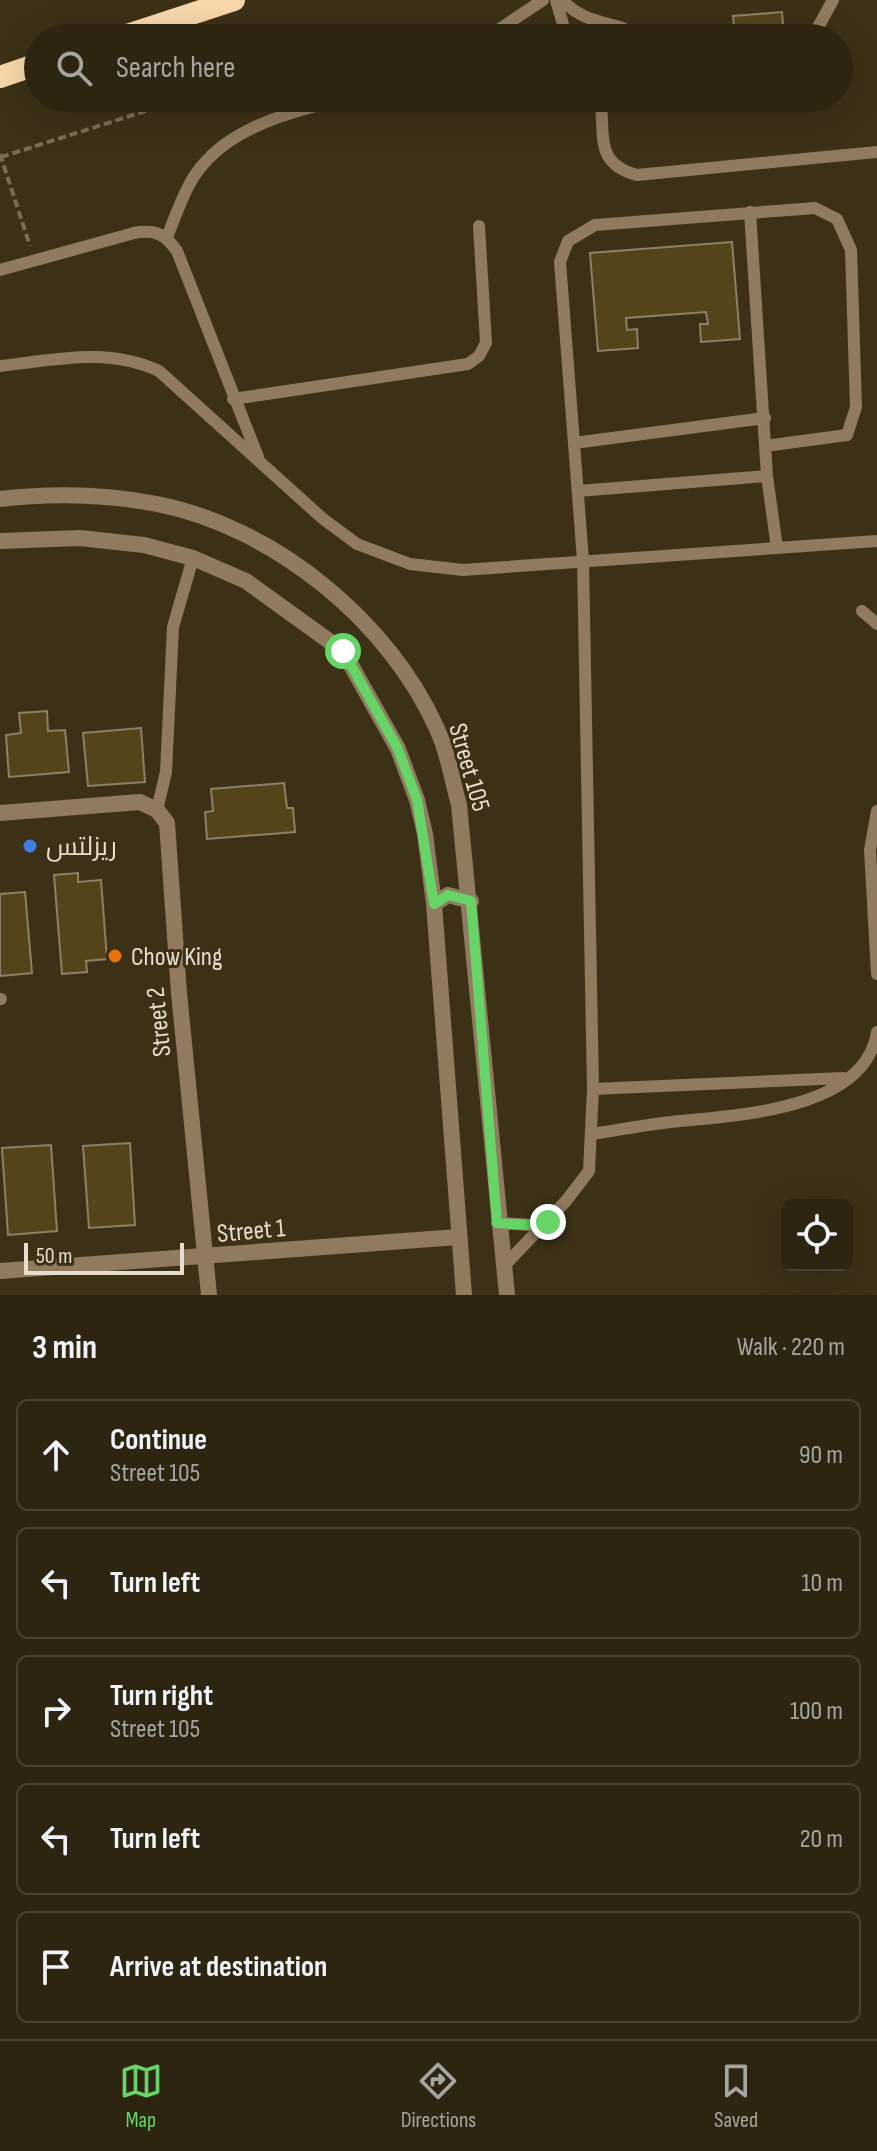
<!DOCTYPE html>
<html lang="en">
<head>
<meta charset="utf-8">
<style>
	body { margin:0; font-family:"Sofia Sans Condensed",Cairo,sans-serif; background:#39311f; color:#f1f3f6 }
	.controls { position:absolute; right:24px; bottom:24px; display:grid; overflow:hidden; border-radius:12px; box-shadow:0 8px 32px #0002 }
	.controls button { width:72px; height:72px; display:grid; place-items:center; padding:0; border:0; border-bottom:2px solid #484231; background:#2d2511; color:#f1f3f6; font:40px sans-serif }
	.scale { position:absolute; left:24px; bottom:20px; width:160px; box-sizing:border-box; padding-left:8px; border:4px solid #e5decf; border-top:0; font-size:22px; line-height:28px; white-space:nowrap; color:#e5decf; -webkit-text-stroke:6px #3c3117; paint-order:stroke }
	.stop { position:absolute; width:24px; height:24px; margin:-18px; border:6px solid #66d466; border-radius:50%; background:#fff }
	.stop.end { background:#66d466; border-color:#fff; box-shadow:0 2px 8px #0008 }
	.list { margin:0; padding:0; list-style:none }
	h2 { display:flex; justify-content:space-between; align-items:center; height:104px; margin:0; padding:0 32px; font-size:34px }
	h2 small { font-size:26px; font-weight:400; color:#a7a59f }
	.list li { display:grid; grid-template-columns:52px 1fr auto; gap:24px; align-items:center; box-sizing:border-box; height:112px; margin:0 16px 16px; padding:0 16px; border:2px solid #484231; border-radius:12px }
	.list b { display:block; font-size:30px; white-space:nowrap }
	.list p { margin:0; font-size:26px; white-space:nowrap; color:#a7a59f }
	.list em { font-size:26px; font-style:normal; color:#a7a59f }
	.icon { flex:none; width:44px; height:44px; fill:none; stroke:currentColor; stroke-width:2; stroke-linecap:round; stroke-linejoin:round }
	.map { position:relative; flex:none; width:877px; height:1295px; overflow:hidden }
	.search { position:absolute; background:#2d2511; box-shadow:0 8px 32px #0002; left:24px; right:24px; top:24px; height:88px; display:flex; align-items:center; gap:20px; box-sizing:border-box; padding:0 28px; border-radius:44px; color:#a7a59f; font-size:30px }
	.sheet { height:744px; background:#2d2511 }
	nav { display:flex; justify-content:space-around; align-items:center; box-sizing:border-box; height:112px; border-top:2px solid #484231; background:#2d2511; font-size:22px; color:#a7a59f }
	nav a { display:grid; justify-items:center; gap:4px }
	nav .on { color:#66d466 }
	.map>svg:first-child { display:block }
	.building { fill:#544419; stroke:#8d8165; stroke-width:2 }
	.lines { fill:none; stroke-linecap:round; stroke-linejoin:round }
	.path { stroke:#776d57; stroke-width:4; stroke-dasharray:8 4; stroke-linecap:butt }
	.service { stroke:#917b60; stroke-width:12 }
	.minor { stroke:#917b60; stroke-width:16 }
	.tertiary { stroke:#917b60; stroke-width:16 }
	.trunk { stroke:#f6d6aa; stroke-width:22 }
	.route { stroke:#66d466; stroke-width:10 }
	.shop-dot { fill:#3f7fe0; stroke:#3c3117; stroke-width:3 }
	.food-dot { fill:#e8710a; stroke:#3c3117; stroke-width:3 }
	.labels { text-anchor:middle; stroke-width:6; stroke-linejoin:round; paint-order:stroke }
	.street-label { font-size:26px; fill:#e5decf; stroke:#3c3117 }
	.poi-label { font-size:26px; fill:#e5decf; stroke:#3c3117; text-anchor:start }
</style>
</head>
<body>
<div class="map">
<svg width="877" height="1295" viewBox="0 0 877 1295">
	<rect width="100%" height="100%" fill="#3c3117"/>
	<path class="building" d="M 782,12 L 784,38 L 735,38 L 733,16 Z
		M 732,242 L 740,339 L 701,342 L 700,324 L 708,324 L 706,312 L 626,318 L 627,330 L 637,329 L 638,348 L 598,351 L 590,253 Z
		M 47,711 L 48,731 L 65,730 L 69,772 L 9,777 L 6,735 L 21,733 L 19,713 Z
		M 141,728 L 145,782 L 88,786 L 83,733 Z
		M 284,783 L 287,808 L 293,808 L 295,832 L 207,839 L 205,812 L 213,811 L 211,789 Z
		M 78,873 L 78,882 L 101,880 L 107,959 L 86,961 L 87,972 L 62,974 L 54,875 Z
		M 25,892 L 32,973 L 0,976 L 0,894 Z
		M 130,1143 L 135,1225 L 89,1228 L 83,1146 Z
		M 51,1145 L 57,1231 L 8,1235 L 2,1148 Z"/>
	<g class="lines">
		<path class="path" d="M 0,154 L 30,246
			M 1,157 L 177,101 L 176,98"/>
		<path class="service" d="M 556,0 L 564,28 L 573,38
			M 562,0 C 589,29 620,19 638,38
			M 486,38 L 543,0
			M 812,38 L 833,0
			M 600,98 C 606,134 593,163 637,175 L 877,152
			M 750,212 L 767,476 L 777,548
			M 167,237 C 174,220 180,202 189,185 C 219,128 289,113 346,98
			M 0,270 L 134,233 C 155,229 165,234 177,251 L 258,457
			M 0,366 C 55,360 107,347 159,371 L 322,518 L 357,544 L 410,564 L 463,570 L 877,541
			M 233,399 L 468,364 L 479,356 L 486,343 L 479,226
			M 574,443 L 765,418
			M 578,491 L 767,476
			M 862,611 L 877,624
			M 157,810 L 166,772 L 173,627 L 193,558
			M 877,811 L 870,850 L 877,974
			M 0,999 L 1,999
			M 593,1089 L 844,1078
			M 591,1134 C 618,1130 644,1125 671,1122 C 733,1115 865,1112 877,1032
			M 497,1223 L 532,1225 L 548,1222
			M 503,1267 L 566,1201 L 589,1171 L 593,1089 L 583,560 L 560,262 L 568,241 L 595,225 L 815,208 L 837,219 L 851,250 L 856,407 L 847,435 L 765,446"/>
		<path class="minor" d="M 0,813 L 140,802 L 157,810 L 167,823 L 179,993 L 209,1295
			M 0,1271 L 458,1237"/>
		<path class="tertiary" d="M 0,499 C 53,493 105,494 157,504 C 274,527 389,621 437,729 C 448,752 452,780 459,805 L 507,1295
			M 0,541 L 80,538 L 144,545 L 193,558 L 246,581 L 343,651 L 398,749 L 417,800 L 425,834 L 434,904 L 464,1295
			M 434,904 L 448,895 L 471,901"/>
		<path class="trunk" d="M 118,38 L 234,0
			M 0,77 L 38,64"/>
	</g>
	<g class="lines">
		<path class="route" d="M 343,651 L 398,749 L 417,800 L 434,904 L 448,895 L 471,901 L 497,1223 L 532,1225 L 548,1222"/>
	</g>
	<circle class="shop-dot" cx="30" cy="846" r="8"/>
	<circle class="food-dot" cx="115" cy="956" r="8"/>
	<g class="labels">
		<g class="street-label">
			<text transform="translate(470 767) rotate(74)" y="9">Street 105</text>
			<text transform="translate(158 1022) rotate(-96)" y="9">Street 2</text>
			<text transform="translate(251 1230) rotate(-5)" y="9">Street 1</text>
		</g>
		<g class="poi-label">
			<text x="46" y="855">ريزلتس</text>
			<text x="131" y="965">Chow King</text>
		</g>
	</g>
</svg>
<div class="controls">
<button><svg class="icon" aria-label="locate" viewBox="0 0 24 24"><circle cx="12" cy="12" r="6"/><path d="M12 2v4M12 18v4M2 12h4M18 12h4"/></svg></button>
</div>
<div class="scale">50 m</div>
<div class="stop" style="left:343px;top:651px"></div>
<div class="stop end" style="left:548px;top:1222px"></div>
<div class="search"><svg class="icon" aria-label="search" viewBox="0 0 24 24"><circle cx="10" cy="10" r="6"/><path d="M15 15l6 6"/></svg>Search here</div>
</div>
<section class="sheet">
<h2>3 min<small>Walk · 220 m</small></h2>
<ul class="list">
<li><svg class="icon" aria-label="ahead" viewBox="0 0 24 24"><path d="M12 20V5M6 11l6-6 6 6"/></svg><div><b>Continue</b><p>Street 105</p></div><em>90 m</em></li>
<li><svg class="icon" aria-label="left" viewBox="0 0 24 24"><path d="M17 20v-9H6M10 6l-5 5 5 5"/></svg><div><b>Turn left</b></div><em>10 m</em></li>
<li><svg class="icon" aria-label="right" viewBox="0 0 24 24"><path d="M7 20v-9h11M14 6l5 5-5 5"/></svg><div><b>Turn right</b><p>Street 105</p></div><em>100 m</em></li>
<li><svg class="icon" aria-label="left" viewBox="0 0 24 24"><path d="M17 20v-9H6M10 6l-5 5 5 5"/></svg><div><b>Turn left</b></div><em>20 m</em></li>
<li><svg class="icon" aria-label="arrive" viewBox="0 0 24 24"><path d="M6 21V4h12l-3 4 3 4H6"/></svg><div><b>Arrive at destination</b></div></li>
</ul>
</section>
<nav>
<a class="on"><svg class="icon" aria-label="map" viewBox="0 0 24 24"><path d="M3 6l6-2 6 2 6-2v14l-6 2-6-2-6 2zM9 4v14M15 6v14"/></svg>Map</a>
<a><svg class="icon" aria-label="directions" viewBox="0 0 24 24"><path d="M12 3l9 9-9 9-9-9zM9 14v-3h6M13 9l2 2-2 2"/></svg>Directions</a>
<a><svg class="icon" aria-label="saved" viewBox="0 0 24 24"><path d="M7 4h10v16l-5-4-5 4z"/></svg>Saved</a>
</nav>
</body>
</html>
